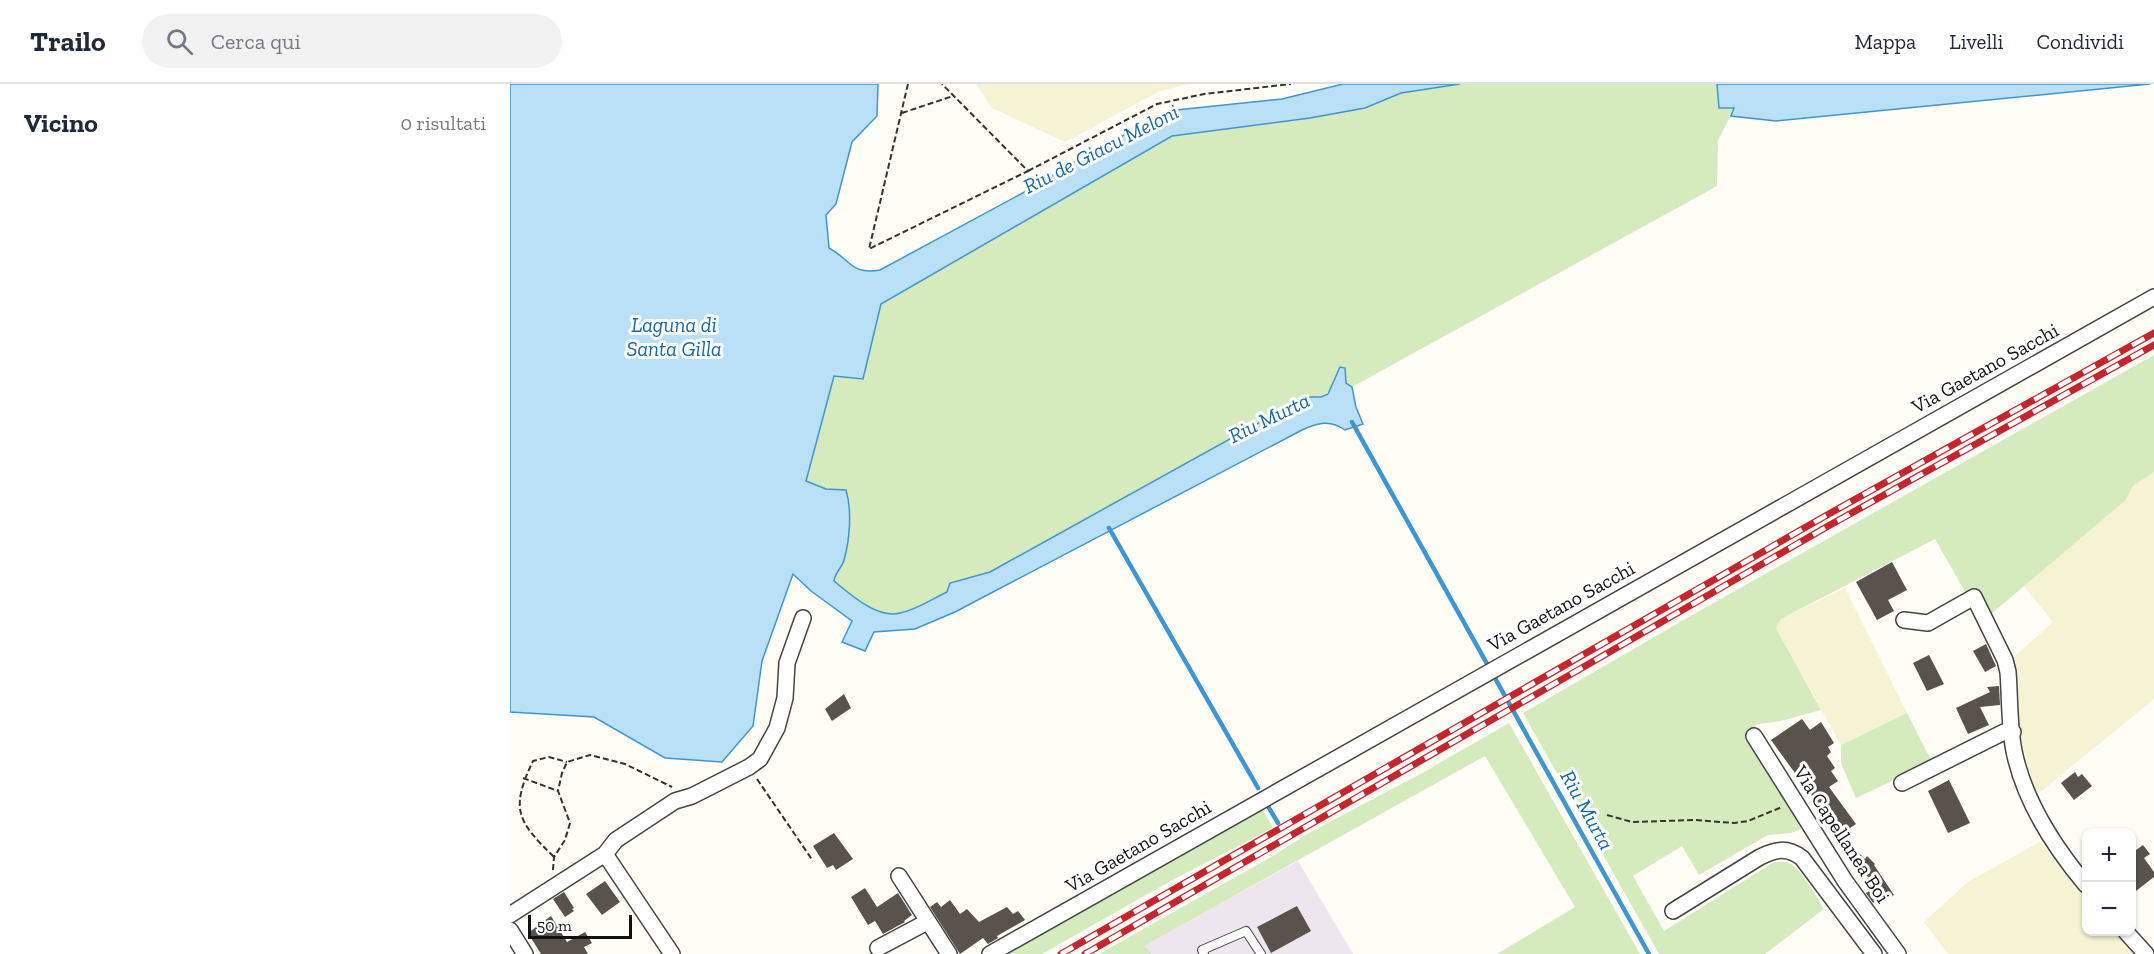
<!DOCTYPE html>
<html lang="it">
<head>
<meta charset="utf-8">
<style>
	body { margin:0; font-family:"Zilla Slab",serif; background:#f2f2f3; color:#1f2937 }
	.controls { position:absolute; right:18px; bottom:18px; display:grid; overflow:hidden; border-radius:12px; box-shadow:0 2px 4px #0004 }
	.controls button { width:54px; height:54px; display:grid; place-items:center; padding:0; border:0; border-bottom:2px solid #e0e1e3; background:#fff; color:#1f2937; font:30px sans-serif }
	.scale { position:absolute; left:18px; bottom:15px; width:104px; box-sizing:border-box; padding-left:6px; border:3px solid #111; border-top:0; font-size:16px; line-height:21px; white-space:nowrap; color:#111; -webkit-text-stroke:4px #fff; paint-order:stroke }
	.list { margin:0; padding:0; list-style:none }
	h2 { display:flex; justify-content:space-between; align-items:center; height:78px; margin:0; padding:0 24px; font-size:26px }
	h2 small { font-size:20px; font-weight:400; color:#747a83 }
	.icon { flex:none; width:33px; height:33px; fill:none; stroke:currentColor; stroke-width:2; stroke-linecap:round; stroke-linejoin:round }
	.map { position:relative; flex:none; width:1644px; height:870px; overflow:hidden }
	header { display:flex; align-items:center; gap:36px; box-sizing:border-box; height:84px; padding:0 30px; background:#fff; border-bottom:2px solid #e0e1e3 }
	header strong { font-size:28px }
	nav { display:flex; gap:33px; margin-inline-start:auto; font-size:21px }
	.search { width:420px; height:54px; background:#f2f2f3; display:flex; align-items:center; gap:15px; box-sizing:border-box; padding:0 21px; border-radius:33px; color:#747a83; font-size:22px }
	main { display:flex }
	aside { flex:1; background:#fff }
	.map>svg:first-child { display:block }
	.industrial { fill:#eee6ef }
	.farmland { fill:#f6f3d4 }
	.green { fill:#d5ebbd }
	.water { fill:#b9e0f7; stroke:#3f96cf; stroke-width:1.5 }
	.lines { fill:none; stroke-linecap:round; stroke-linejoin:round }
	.stream { stroke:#3f96cf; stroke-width:4.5 }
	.building { fill:#5a524d }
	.lane-casing { stroke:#444; stroke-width:10 }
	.street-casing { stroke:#444; stroke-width:18 }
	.path { stroke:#333; stroke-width:2; stroke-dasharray:6 3; stroke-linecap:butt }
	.lane { stroke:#fff; stroke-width:8 }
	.street { stroke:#fff; stroke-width:15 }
	.rail-casing { stroke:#c4262e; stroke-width:7 }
	.rail { stroke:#fff; stroke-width:4.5; stroke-dasharray:14; stroke-linecap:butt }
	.labels { text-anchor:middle; stroke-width:6; stroke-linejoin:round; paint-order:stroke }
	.street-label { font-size:20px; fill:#111; stroke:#fff }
	.water-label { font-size:21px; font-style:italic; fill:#1768a6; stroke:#fff }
</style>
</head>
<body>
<header>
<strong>Trailo</strong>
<div class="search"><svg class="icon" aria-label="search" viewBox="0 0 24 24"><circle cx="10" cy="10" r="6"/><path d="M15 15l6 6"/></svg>Cerca qui</div>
<nav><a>Mappa</a><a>Livelli</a><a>Condividi</a></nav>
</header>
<main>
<aside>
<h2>Vicino<small>0 risultati</small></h2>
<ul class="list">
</ul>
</aside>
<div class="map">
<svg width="1644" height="870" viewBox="0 0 1644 870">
	<rect width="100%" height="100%" fill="#fffdf5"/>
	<path class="industrial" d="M 788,777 L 843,870 L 642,870 L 633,862 Z"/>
	<path class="farmland" d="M 466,0 L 679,0 L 650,7 L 555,58 L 482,24 Z
		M 1644,388 L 1644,615 L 1528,710 L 1523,701 L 1510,652 L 1504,615 L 1504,573 L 1543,538 L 1514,502 L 1616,416 L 1623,402 Z
		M 1335,504 L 1397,629 L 1331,661 L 1266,544 L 1271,535 Z
		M 1530,758 L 1576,815 L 1576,848 L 1605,848 L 1625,870 L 1438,870 L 1414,838 L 1458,798 Z"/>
	<path class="green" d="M 950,0 L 1207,0 L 1209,23 L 1225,24 L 1208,56 L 1207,102 L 842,303 L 836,299 L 830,284 C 822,302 822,314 799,313 L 480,488 L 440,499 L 437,508 C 422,515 406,526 390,529 C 367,535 340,510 324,497 C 325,488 332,484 334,476 C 340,457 341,425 336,406 L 316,405 L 296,397 L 324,292 L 353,295 L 371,220 L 662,52 L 800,34 L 855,24 L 891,9 Z
		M 1644,271 L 1644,388 L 1623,402 L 1616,416 L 1481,530 L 1467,505 L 1457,511 L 1425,455 L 1271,535 L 1266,544 L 1311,626 L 1271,637 L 1248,640 L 1236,649 L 1247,672 L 1291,745 L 1281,749 L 1258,751 L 1189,791 L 1172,762 L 1123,792 L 1154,847 L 1264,778 C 1269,778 1274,777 1279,779 C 1291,784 1307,814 1314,825 L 1255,870 L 1149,870 L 1013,629 L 1184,530 Z
		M 1397,629 L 1422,678 L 1346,714 L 1331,679 L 1331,661 Z
		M 999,639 L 1130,870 L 987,870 L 1065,823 L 975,672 L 634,862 L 642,870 L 589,870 L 763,772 L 799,749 L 914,688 Z
		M 751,722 L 763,744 L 666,794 L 532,870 L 498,870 Z"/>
	<path class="water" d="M 0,0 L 368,0 L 367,32 L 342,58 L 326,120 L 316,131 L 319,164 C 341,176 341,191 370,186 L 533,98 L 583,66 L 666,26 L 772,15 L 833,0 L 950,0 L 891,9 L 855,24 L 800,34 L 662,52 L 371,220 L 353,295 L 324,292 L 296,397 L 316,405 L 336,406 C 342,426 340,455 334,476 C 332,484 325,488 324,497 C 340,510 367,535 390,529 C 406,526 422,515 437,508 L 440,499 L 480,488 L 781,321 L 799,313 L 811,313 L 818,310 L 830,283 L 835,284 L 836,299 L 842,303 L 846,323 L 853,340 L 835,346 C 820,335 807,339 792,346 L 445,528 L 405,545 L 364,548 L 355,567 L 332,558 L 342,537 L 301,507 L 283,490 L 252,577 L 243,642 L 212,678 L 155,674 L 84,633 L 0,628 Z
		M 1207,0 L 1640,0 L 1266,37 L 1221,32 L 1224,24 L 1209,24 Z"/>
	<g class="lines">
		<path class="stream" d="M 842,338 L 1139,870
			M 599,444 L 748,704
			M 759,724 L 768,739"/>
	</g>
	<path class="building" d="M 1382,478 L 1397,506 L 1378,516 L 1384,527 L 1367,536 L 1346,498 Z
		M 1476,560 L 1486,582 L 1475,588 L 1463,567 Z
		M 1419,571 L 1434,600 L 1417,607 L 1403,579 Z
		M 1489,602 L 1490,621 L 1470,623 L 1479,641 L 1458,650 L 1446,624 L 1480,608 L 1477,603 Z
		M 334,610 L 341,624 L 322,637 L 315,625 Z
		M 1292,635 L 1300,646 L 1311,638 L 1324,659 L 1318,663 L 1321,668 L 1317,672 L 1325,684 L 1321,687 L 1328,697 L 1319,703 L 1346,740 L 1330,751 L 1261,656 Z
		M 1565,688 L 1568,693 L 1572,690 L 1582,702 L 1564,716 L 1551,699 Z
		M 1439,696 L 1460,739 L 1438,749 L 1418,707 Z
		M 324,749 L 343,775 L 326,786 L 323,781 L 317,784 L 303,762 Z
		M 1337,757 L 1355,775 L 1357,772 L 1365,780 L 1364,781 L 1384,811 L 1380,814 L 1375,810 L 1363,819 L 1356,809 L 1367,802 L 1330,765 Z
		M 1633,761 L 1640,770 L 1634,774 L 1644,788 L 1644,793 L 1622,810 L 1622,769 Z
		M 95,797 L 110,818 L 92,831 L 76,810 Z
		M 355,804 L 367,823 L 388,809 L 402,831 L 394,837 L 395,838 L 373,850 L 365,837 L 358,841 L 341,813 Z
		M 54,808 L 64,824 L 62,825 L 64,827 L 55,833 L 43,815 Z
		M 440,816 L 450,830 L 457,825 L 469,838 L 497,823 L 503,830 L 508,827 L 515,836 L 487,852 L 488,854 L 478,860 L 473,854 L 450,870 L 420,823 L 427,818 L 431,823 Z
		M 787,822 L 801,847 L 761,869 L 747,843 Z
		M 41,832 L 57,858 L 75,848 L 82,859 L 74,863 L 78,870 L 31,870 L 18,849 Z"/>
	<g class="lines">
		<defs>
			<path id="lane" d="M 694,870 L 692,866 L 736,847 L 751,870"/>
			<path id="street" d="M 1394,536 L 1418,539 L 1464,513 L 1495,576 L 1498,588 C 1500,614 1499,642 1504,667 C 1514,716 1545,764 1576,801
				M 1244,652 L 1335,797 L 1388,870
				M 1392,699 L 1494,648 L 1503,648
				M 95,770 L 162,870
				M 389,792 L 439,870
				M 1163,827 L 1250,773 C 1266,765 1277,763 1292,774 L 1364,870
				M 0,831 L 95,770 L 106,756 L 165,717 L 182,712 L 239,683 L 250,675 L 267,644 L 275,614 L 277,579 L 293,534
				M 0,846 L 15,870
				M 1616,848 L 1636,870
				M 368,864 L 417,838
				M 480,870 L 1644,213"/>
		</defs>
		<use href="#lane" class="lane-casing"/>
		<use href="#street" class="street-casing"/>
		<path class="path" d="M 398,0 L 359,165 L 518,87 L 432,0
			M 392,29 L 443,12
			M 518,87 L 647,20 L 694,10 L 781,0
			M 13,694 L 48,707
			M 247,695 L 303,777
			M 1097,731 L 1122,738 L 1185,736 L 1224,739 L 1238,737 L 1272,723
			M 44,773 C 7,737 0,725 23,677 L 39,673 L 57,678
			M 43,786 L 44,773 L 55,756 L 60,739 L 48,707 L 52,689 L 57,678 L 80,671 L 115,680 L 162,703"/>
		<use href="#lane" class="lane"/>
		<use href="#street" class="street"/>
		<defs>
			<path id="rail" d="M 551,870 L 1317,431 L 1644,249
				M 575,870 L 1320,441 L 1644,261"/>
		</defs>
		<use href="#rail" class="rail-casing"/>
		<use href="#rail" class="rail"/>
	</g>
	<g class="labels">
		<g class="street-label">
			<text transform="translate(1475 284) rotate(-29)" y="7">Via Gaetano Sacchi</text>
			<text transform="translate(1051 522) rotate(-29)" y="7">Via Gaetano Sacchi</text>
			<text transform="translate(1332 750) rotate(57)" y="7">Via Capellanea Boi</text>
			<text transform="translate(628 762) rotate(-30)" y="7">Via Gaetano Sacchi</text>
		</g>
		<g class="water-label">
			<text transform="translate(591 65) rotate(-27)" y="7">Riu de Giacu Meloni</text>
			<text x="164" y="248">Laguna di<tspan x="164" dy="24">Santa Gilla</tspan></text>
			<text transform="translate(759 334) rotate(-26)" y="7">Riu Murta</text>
			<text transform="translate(1077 726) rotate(61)" y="7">Riu Murta</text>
		</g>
	</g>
</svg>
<div class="controls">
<button>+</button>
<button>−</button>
</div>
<div class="scale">50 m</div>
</div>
</main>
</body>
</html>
